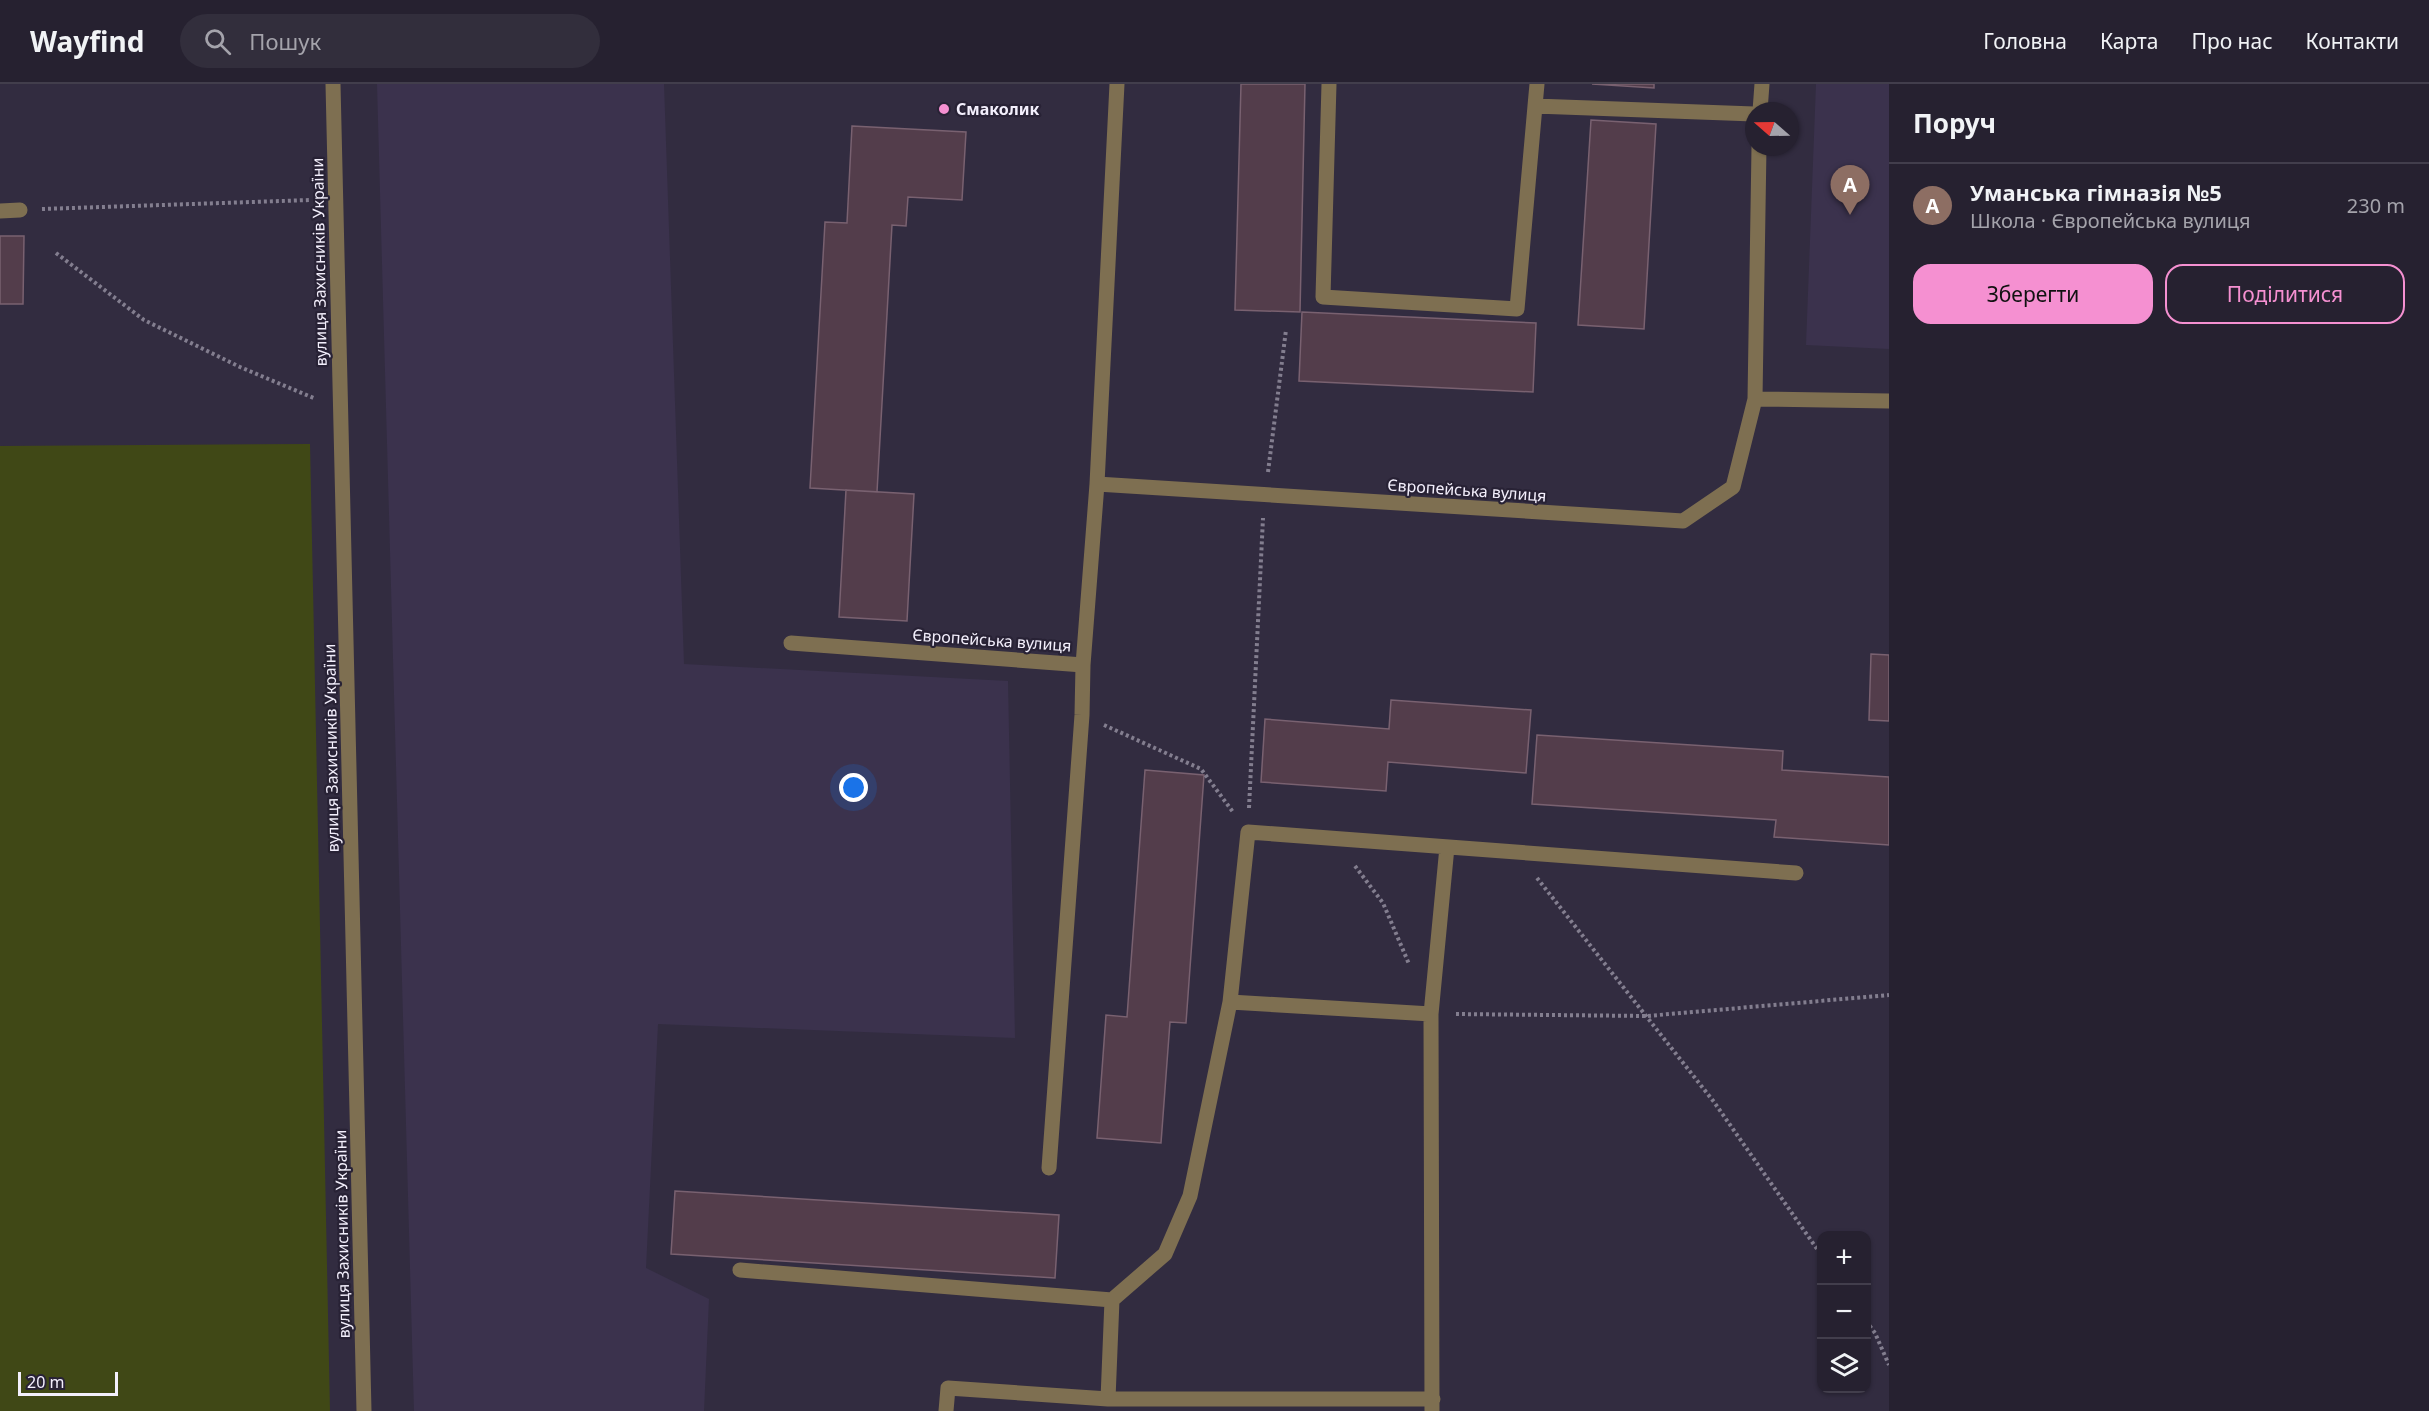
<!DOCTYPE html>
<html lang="uk">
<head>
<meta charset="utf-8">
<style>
	body { margin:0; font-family:"Noto Sans",sans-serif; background:#322e3c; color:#f1f3f6 }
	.controls { position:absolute; right:18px; bottom:18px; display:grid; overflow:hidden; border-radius:12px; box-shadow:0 2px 4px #0004 }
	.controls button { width:54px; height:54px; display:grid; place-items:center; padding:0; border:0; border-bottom:2px solid #423e4c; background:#262130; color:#f1f3f6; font:30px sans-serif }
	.compass { position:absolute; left:1745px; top:18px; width:54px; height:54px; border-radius:50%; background:#262130; box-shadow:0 2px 4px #0004; rotate:290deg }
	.scale { position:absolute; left:18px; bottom:15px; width:100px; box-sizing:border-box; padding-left:6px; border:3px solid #f3effc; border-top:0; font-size:16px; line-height:21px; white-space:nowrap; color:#f3effc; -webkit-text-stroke:4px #282235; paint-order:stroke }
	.you { position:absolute; left:854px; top:704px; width:21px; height:21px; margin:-15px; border:4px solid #fff; border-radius:50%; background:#1a73e8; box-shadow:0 0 0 9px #1a73e833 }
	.badge { display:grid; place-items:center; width:39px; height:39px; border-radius:50%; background:#f590d1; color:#fff; font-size:20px; font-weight:700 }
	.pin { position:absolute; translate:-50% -50px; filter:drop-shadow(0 2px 3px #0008) }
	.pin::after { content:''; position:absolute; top:32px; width:21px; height:18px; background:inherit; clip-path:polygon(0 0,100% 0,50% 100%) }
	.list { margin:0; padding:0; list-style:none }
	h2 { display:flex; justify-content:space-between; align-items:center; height:78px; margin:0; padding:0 24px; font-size:26px }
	h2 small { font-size:20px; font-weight:400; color:#a4a3ab }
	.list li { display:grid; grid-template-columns:39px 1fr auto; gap:18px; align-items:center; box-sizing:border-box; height:84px; padding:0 24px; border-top:2px solid #423e4c }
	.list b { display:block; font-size:22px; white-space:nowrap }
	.list p { margin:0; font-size:20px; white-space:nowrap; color:#a4a3ab }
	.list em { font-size:20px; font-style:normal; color:#a4a3ab }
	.actions { display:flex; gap:12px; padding:18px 24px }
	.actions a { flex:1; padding:14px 0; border:2px solid #f590d1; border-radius:18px; text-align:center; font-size:21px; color:#f590d1 }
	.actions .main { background:#f590d1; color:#111 }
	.icon { flex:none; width:33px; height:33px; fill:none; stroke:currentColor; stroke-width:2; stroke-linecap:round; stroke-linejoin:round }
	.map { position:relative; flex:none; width:1889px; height:1327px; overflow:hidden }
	header { display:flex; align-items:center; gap:36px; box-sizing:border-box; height:84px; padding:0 30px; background:#262130; border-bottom:2px solid #423e4c }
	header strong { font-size:28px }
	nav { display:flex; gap:33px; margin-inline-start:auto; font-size:21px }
	.search { width:420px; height:54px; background:#322e3c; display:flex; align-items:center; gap:15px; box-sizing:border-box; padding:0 21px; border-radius:33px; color:#a4a3ab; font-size:22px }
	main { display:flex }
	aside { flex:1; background:#262130 }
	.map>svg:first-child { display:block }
	.built { fill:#3b324d }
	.green { fill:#404816 }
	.building { fill:#533d4b; stroke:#796170; stroke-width:1.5 }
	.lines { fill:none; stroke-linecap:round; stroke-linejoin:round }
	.path { stroke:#837e8f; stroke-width:4; stroke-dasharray:3 3; stroke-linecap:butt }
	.minor { stroke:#7e6f51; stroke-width:15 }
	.poi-dot { fill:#f590d1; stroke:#282235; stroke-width:2 }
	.labels { text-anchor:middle; stroke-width:4.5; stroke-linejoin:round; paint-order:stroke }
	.poi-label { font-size:16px; font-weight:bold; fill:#f3effc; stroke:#282235; text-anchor:start }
	.street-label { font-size:16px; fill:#f3effc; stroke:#282235 }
</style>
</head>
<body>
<header>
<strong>Wayfind</strong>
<div class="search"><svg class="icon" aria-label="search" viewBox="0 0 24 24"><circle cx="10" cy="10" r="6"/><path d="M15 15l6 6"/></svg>Пошук</div>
<nav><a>Головна</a><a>Карта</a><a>Про нас</a><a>Контакти</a></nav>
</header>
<main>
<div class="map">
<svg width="1889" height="1327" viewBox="0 0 1889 1327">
	<rect width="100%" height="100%" fill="#322c40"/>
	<path class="built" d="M 377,0 L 664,0 L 684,580 L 1008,597 L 1015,954 L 658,940 L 646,1184 L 709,1215 L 704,1327 L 414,1327 Z
		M 1816,0 L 1889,0 L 1889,265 L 1806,261 Z"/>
	<path class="green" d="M 310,360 L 330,1327 L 0,1327 L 0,362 Z"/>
	<path class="building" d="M 1241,0 L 1305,0 L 1300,228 L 1235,226 Z
		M 1592,0 L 1654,0 L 1654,4 Z
		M 1591,36 L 1656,40 L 1644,245 L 1578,241 Z
		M 852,42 L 966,48 L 962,116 L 908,113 L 906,142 L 892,141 L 877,408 L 810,404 L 825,138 L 847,139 Z
		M 0,152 L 24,152 L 23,220 L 0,220 Z
		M 1302,228 L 1536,239 L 1533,308 L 1299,297 Z
		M 846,406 L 914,410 L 907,537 L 839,533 Z
		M 1871,570 L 1889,571 L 1889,637 L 1869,636 Z
		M 1391,616 L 1531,626 L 1526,689 L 1388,678 L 1386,707 L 1261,698 L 1265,635 L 1389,645 Z
		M 1537,651 L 1783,667 L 1782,686 L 1889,693 L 1889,761 L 1774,753 L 1776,736 L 1532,720 Z
		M 1145,686 L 1204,691 L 1186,939 L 1170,938 L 1161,1059 L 1097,1054 L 1106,931 L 1127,933 Z
		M 675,1107 L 1059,1131 L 1055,1194 L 671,1170 Z"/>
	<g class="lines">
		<path class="path" d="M 42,125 L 311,116
			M 56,169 L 144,236 L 240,283 L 316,315
			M 1268,388 L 1286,246
			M 1104,641 L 1201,685 L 1233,728
			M 1249,724 L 1263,434
			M 1355,782 L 1383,819 L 1409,880
			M 1537,794 L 1714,1018 L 1822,1172
			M 1456,930 L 1647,932 L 1889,911
			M 1866,1237 L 1875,1249 L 1889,1281"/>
		<path class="minor" d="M 333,0 L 364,1327
			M 1329,0 L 1323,213 L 1517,225 L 1535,22 L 1754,30
			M 1535,22 L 1537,0
			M 1760,27 L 1762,0
			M 0,127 L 20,126
			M 1755,315 L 1889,317
			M 1097,400 L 1683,437 L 1733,403 L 1755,315 L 1759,63
			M 791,559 L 1083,581 L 1097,400 L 1117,0
			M 1230,918 L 1248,748 L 1796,789
			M 1049,1084 L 1082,631 L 1083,581
			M 740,1186 L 1112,1216 L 1165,1170 L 1190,1112 L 1230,918 L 1431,930
			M 1108,1315 L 1112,1216
			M 946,1327 L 948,1304 L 1108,1315 L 1433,1315
			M 1432,1327 L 1431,930 L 1447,763"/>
	</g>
	<circle class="poi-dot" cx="944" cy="25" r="6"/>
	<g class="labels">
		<g class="poi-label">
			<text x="956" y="31">Смаколик</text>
		</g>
		<g class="street-label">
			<text transform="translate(319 178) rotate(-91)" y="6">вулиця Захисників України</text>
			<text transform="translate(1467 406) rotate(4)" y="6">Європейська вулиця</text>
			<text transform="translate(992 556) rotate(4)" y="6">Європейська вулиця</text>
			<text transform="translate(331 664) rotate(-91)" y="6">вулиця Захисників України</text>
			<text transform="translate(342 1150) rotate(-91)" y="6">вулиця Захисників України</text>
		</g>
	</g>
</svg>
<div class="controls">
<button>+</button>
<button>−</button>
<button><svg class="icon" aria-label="layers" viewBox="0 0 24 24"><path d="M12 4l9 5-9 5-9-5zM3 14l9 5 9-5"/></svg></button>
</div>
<svg class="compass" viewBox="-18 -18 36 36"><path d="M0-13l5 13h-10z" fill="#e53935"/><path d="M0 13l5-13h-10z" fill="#a4a3ab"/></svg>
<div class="scale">20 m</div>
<div class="you"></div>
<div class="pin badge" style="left:1850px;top:131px;background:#8d6e63">A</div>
</div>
<aside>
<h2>Поруч<small></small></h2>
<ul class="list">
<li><span class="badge" style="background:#8d6e63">A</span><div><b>Уманська гімназія №5</b><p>Школа · Європейська вулиця</p></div><em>230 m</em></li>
</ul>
<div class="actions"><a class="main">Зберегти</a><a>Поділитися</a></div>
</aside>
</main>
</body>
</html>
